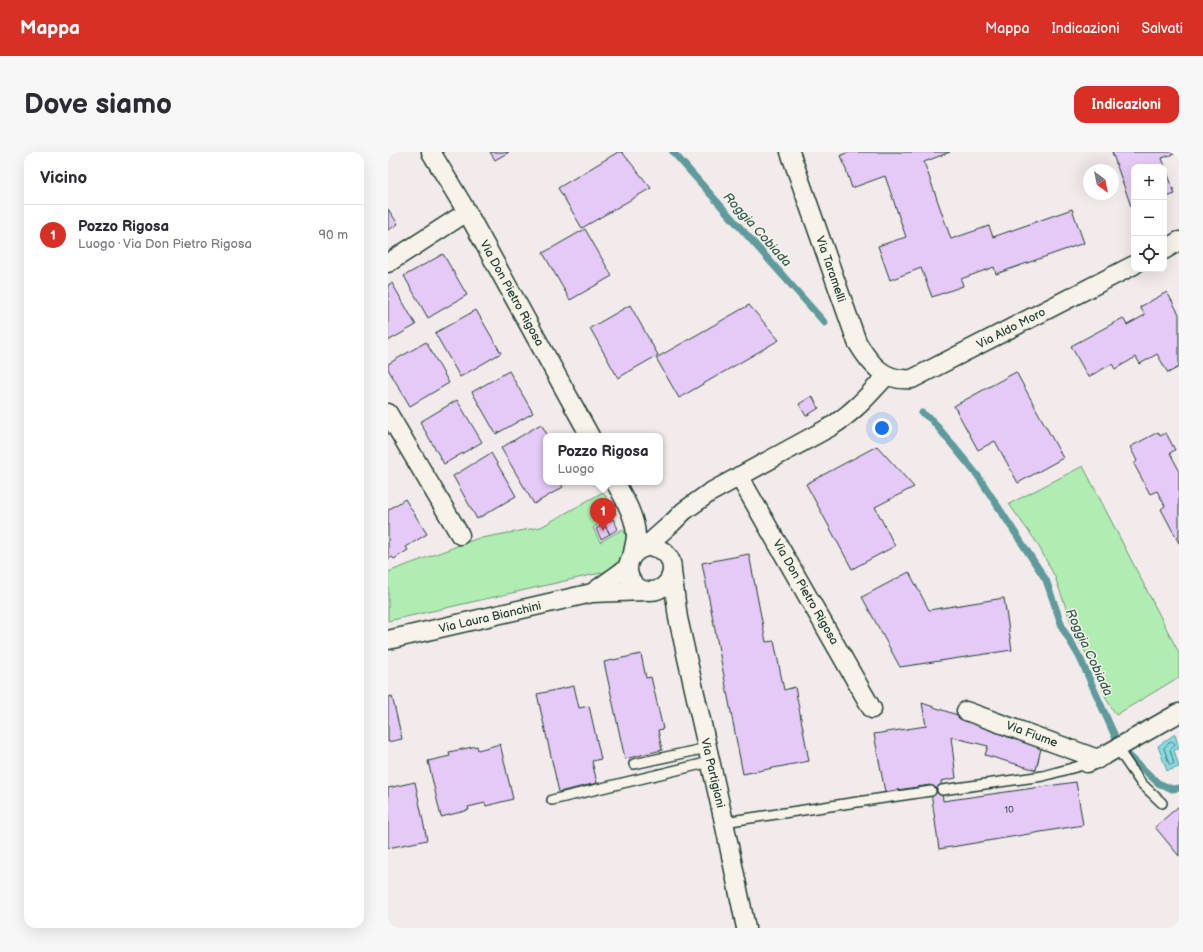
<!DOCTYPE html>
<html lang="it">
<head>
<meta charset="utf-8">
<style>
	body { margin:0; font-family:"Balsamiq Sans",sans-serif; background:#f7f7f7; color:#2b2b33 }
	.controls { position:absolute; right:12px; top:12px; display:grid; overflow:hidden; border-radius:8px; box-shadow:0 4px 16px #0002 }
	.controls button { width:36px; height:36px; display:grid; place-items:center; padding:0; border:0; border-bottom:1px solid #e1e1e2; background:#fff; color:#2b2b33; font:20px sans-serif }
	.compass { position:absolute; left:695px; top:12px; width:36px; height:36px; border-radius:50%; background:#fff; box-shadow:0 4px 16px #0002; rotate:147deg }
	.you { position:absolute; left:494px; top:276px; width:14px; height:14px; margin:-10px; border:3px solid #fff; border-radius:50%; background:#1a73e8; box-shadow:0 0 0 6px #1a73e833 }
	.badge { display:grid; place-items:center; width:26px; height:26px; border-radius:50%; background:#d93025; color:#fff; font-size:13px; font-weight:700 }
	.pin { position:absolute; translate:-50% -33px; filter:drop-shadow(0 1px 2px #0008) }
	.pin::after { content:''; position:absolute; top:21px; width:14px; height:12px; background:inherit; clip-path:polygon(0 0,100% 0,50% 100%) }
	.popup { position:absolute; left:155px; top:281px; width:120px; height:52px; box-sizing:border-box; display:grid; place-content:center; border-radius:8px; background:#fff; filter:drop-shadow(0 1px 3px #0005); font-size:13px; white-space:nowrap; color:#7c7c81 }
	.popup b { font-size:15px; color:#2b2b33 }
	.popup::after { content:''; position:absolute; left:50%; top:100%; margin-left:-8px; border:8px solid transparent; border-top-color:#fff }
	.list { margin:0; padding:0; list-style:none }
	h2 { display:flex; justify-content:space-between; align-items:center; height:52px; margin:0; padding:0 16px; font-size:17px }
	h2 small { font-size:13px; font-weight:400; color:#7c7c81 }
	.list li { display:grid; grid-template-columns:26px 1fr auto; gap:12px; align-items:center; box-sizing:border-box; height:60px; padding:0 16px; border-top:1px solid #e1e1e2 }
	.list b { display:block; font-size:15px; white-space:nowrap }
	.list p { margin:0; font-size:13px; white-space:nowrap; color:#7c7c81 }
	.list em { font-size:13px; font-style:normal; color:#7c7c81 }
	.icon { flex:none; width:22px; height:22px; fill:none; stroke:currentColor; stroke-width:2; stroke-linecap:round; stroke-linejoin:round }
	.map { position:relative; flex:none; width:791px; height:776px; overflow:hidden; border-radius:12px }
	header { display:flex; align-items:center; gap:24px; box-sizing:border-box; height:56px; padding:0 20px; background:#d93025; color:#fff }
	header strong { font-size:19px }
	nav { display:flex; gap:22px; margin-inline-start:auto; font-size:14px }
	.intro { display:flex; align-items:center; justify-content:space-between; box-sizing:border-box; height:96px; padding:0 24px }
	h1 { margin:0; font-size:28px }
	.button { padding:10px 18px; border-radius:12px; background:#d93025; color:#fff; font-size:14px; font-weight:700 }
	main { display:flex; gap:24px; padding:0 24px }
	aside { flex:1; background:#fff; border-radius:12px; box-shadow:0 4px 16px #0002 }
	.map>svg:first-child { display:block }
	.green { fill:#b1edb3; stroke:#689574 }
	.water { fill:#88d9e1; stroke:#5e9b9c }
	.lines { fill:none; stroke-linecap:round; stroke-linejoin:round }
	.shore { stroke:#497b79; stroke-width:1 }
	.stream { stroke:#5e9b9c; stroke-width:7 }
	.building { fill:#e5c9f7; stroke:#1f3d34 }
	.service-casing { stroke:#1f3d34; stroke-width:12 }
	.minor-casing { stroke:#1f3d34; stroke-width:21 }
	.service { stroke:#f7f3e8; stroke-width:9 }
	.minor { stroke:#f7f3e8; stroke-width:18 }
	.labels { text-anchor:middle; stroke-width:3; stroke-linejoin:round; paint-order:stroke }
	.number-label { font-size:10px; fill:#506065 }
	.street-label { font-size:12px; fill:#1f3d34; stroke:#f7f3e8 }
	.water-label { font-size:13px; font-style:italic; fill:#345c57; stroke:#f7f3e8 }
</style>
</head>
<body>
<header>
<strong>Mappa</strong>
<nav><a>Mappa</a><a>Indicazioni</a><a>Salvati</a></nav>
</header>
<div class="intro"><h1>Dove siamo</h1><a class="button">Indicazioni</a></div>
<main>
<aside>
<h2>Vicino<small></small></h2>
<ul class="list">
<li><span class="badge">1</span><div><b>Pozzo Rigosa</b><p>Luogo · Via Don Pietro Rigosa</p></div><em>90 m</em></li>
</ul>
</aside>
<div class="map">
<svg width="791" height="776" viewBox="0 0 791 776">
	<rect width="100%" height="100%" fill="#f3ebeb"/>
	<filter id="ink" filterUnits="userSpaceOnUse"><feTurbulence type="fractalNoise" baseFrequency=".025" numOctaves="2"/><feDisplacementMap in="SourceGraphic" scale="8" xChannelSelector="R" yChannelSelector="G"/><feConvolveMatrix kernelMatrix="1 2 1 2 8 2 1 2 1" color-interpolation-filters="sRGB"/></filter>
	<g filter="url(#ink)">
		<path class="green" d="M 695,314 L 791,501 L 791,525 L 728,563 L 719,548 L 707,517 L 688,484 L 667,425 L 649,391 L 621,352 Z
			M 215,340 L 228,362 L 205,376 L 212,390 L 235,377 C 243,390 237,405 230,417 L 0,469 L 0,420 L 88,387 L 153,375 Z"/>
		<path class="water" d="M 787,582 L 791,597 L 786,598 L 791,615 L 779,619 L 770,594 Z"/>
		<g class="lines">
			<path class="shore" d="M 784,589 L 787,592 L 782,598 L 786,611 L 783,613 L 781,612 L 776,596 Z"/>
			<path class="stream" d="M 285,0 L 437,171
				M 534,261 L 544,268 L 590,324 L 658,428 L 675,477 L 692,506 L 730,591 L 736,599 L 770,631 L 784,637 L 791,636"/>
		</g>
		<path class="building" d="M 102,0 L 121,0 L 107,8 Z
			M 230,0 L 234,0 L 263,36 L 194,76 L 170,36 Z
			M 462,0 L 562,0 L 536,10 L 563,87 L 601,74 L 605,85 L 684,57 L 696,91 L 608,122 L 606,115 L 573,127 L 575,134 L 544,145 L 533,116 L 502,128 L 490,94 L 518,85 L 497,24 L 464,36 L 453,3 Z
			M 724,0 L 791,0 L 774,6 L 787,42 L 776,46 L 776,15 L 746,15 L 746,57 L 744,57 Z
			M 0,57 L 10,72 L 0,78 Z
			M 197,77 L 224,124 L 182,148 L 155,101 Z
			M 55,102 L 79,143 L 40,166 L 16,124 Z
			M 4,131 L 28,173 L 0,189 L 0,133 Z
			M 779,140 L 791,162 L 791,215 L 780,221 L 769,202 L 752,212 L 748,205 L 727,217 L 724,212 L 700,225 L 683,194 L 735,166 L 739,173 L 757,163 L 752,155 Z
			M 242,153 L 270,203 L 230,226 L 202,176 Z
			M 361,153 L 391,188 L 291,246 L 268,206 Z
			M 88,158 L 113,201 L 72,225 L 47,181 Z
			M 38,190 L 61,231 L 22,254 L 0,217 L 0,212 Z
			M 121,219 L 145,261 L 108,282 L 84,240 Z
			M 628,220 L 675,306 L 630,331 L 607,289 L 590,298 L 566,254 Z
			M 424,244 L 431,256 L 418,264 L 411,252 Z
			M 69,248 L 94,290 L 56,312 L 32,270 Z
			M 153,272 L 160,284 L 158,284 L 158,330 L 172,330 L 175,335 L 146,352 L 113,296 Z
			M 770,280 L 772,284 L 778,281 L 787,298 L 782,301 L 791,318 L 791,391 L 773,357 L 777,354 L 769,339 L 762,342 L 746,312 L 749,309 L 742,295 Z
			M 489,294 L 526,335 L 487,355 L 507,394 L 464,417 L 418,332 Z
			M 103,301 L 128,344 L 89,367 L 65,324 Z
			M 17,347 L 39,382 L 18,395 L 20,398 L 6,407 L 4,405 L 0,407 L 0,358 Z
			M 225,367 L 230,377 L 222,382 L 216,372 Z
			M 216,372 L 222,382 L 213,387 L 208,377 Z
			M 361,402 L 378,490 L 386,489 L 396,538 L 407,535 L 421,609 L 355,622 L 314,411 Z
			M 521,420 L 541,458 L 616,446 L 624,498 L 512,515 L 474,445 Z
			M 253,502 L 258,526 L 263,525 L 275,577 L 270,578 L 274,598 L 237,607 L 216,510 Z
			M 186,534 L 191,556 L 201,554 L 213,607 L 204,609 L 209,631 L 171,640 L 149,542 Z
			M 4,544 L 14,587 L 0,590 L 0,545 Z
			M 534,551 L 654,592 L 648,618 L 597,603 L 600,594 L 563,585 L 568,626 L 553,629 L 555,649 L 688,630 L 695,673 L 551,697 L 542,633 L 497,640 L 486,582 L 538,574 Z
			M 112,592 L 125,647 L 98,654 L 97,651 L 80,655 L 81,658 L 53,665 L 40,609 L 62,604 L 61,600 L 89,594 L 90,598 Z
			M 27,630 L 39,688 L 0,696 L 0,636 Z
			M 791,654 L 791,704 L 767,675 Z"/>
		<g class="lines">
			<defs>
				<path id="service" d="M 729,596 L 753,631 L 774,651
					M 246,612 L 319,596
					M 554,638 L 655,624 L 695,613
					M 164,648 L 322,610
					M 336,670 L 543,639"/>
				<path id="minor" d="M 43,0 L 79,60 L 202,284
					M 402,0 L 469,190 C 482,212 496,230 524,227 L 746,113
					M 776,98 L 791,89
					M 0,111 L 79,60
					M 0,261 L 72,383
					M 351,324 L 484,557
					M 227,330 C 236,346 247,364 248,383 C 248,388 246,395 245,401
					M 258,394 L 284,371 L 296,359 L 321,341 L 444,274 C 467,259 481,243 499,223
					M240 417a22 22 0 1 1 44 0a22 22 0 1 1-44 0Z
					M 284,419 L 290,466 L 336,670 L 358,776
					M 204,441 L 239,416
					M 0,488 L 204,441 L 257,439
					M 578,559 L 710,607
					M 699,611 L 717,603 L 791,561"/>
			</defs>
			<use href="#service" class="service-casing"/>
			<use href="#minor" class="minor-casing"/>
			<use href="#service" class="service"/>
			<use href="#minor" class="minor"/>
		</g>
	</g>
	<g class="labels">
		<g class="number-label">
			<text x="621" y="661">10</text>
		</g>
		<g class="street-label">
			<text transform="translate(443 117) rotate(71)" y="4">Via Taramelli</text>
			<text transform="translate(124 141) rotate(61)" y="4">Via Don Pietro Rigosa</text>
			<text transform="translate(623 176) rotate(-27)" y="4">Via Aldo Moro</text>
			<text transform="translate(418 440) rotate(60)" y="4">Via Don Pietro Rigosa</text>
			<text transform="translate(102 465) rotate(-13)" y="4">Via Laura Bianchini</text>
			<text transform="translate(644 582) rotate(20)" y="4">Via Fiume</text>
			<text transform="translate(325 621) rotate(77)" y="4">Via Partigiani</text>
		</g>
		<g class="water-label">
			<text transform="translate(370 77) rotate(48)" y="5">Roggia Cobiada</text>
			<text transform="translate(702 500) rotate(65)" y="5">Roggia Cobiada</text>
		</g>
	</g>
</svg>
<div class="controls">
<button>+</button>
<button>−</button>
<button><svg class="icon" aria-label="locate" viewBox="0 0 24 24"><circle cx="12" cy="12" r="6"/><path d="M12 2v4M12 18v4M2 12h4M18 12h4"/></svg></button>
</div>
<svg class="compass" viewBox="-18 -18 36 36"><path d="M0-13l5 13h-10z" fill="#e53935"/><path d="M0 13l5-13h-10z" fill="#7c7c81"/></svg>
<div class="you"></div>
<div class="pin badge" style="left:215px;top:379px">1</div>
<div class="popup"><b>Pozzo Rigosa</b>Luogo</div>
</div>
</main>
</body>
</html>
